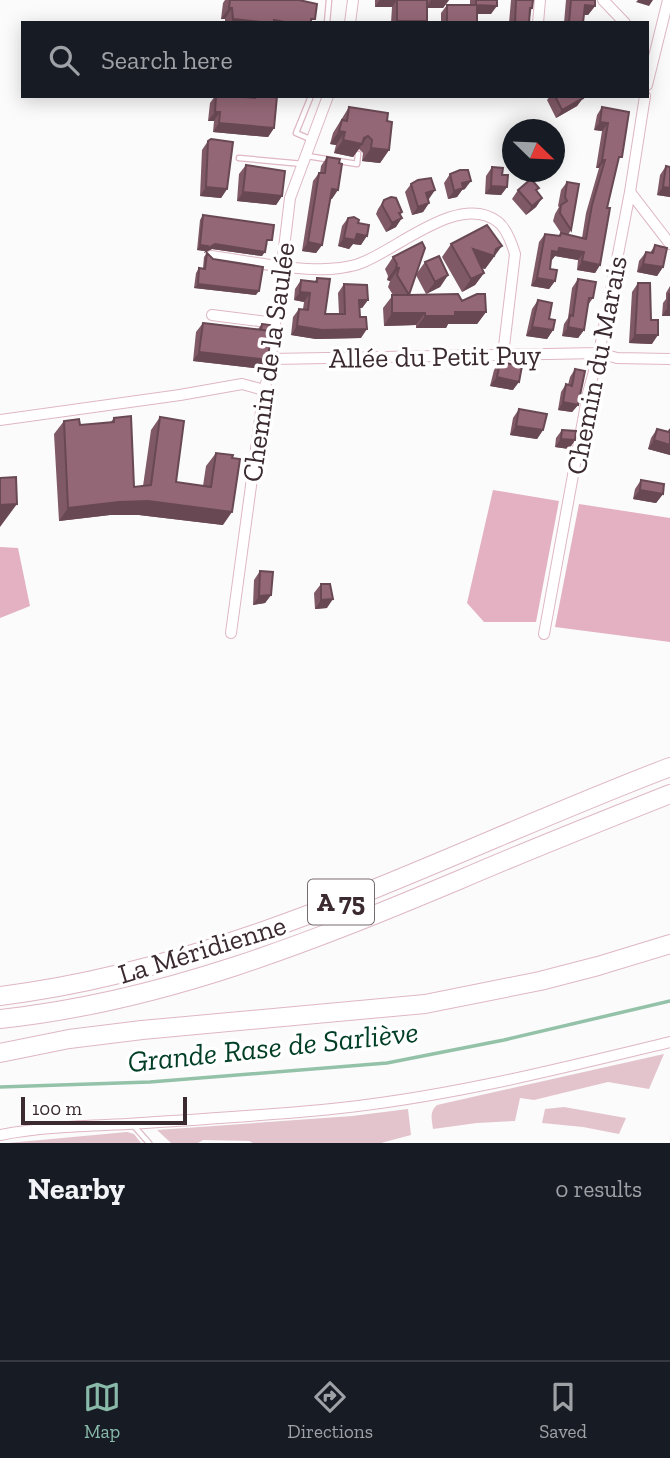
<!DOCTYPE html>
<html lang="en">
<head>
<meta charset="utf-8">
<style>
	body { margin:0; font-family:"Zilla Slab",serif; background:#242831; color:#f1f3f6 }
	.compass { position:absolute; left:502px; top:119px; width:63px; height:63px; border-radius:50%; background:#171b24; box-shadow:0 4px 18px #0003; rotate:113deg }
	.scale { position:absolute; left:21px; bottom:18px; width:166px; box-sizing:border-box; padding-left:7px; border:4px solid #3b2b30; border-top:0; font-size:19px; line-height:24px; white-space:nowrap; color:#3b2b30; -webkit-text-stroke:5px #fff; paint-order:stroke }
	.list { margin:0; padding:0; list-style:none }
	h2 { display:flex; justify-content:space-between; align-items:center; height:91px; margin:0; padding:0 28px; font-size:30px }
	h2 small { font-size:23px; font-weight:400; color:#9ea1a6 }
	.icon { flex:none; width:38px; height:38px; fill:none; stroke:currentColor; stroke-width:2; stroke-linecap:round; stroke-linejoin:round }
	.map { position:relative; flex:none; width:670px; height:1143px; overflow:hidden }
	.search { position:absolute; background:#171b24; box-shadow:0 4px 18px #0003; left:21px; right:21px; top:21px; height:77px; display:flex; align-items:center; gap:18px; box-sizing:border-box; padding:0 24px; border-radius:0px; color:#9ea1a6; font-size:26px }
	.sheet { height:217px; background:#171b24 }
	nav { display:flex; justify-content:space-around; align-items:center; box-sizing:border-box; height:98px; border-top:2px solid #363941; background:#171b24; font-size:19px; color:#9ea1a6 }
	nav a { display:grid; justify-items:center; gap:4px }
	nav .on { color:#88b9a9 }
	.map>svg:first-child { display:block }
	.green { fill:#e3c4cd }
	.forest { fill:#e3b1c1 }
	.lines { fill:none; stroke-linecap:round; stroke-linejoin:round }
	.stream { stroke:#94c2a9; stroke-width:3.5 }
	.service-casing { stroke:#dfb7c4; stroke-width:7 }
	.minor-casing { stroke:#dfb7c4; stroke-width:12 }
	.motorway-casing { stroke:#dfb7c4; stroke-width:20 }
	.service { stroke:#fff; stroke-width:4.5 }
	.minor { stroke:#fff; stroke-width:10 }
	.motorway { stroke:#fff; stroke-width:18 }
	.wall { fill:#7f5966 }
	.shaded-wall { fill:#684853 }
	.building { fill:#946777; stroke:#684853; stroke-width:2 }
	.labels { text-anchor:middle; stroke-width:7; stroke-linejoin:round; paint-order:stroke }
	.shield { fill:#fff; stroke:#766b6e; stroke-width:2 }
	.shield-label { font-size:26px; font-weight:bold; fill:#3b2b30 }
	.street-label { font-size:28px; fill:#3b2b30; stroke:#fff }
	.water-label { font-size:30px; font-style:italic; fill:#003e26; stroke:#fff }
</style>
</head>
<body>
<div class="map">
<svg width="670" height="1143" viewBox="0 0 670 1143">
	<rect width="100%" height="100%" fill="#fbfbfb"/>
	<path class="green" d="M 664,1054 L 649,1089 L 608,1082 L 534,1100 L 520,1098 L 515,1121 L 477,1123 L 433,1129 C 432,1120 429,1112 437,1105 Z
		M 564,1107 L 626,1118 L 619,1134 L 583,1127 L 542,1123 L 545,1109 Z
		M 408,1109 L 411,1135 L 381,1143 L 253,1143 L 249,1141 L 203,1140 L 198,1143 L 171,1143 L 157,1130 L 352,1116 Z
		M 127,1132 L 134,1134 L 141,1143 L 8,1143 Z"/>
	<path class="forest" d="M 493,490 L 559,501 L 536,622 L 484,622 L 467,603 Z
		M 579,504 L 670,518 L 670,642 L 555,627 Z
		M 0,547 L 18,548 L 30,606 L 0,618 Z"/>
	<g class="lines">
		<path class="stream" d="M 0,1087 L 150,1082 L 387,1063 L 504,1040 L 670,1001"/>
		<defs>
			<path id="service" d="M 327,23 L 329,0
				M 310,139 L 296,133 L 311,96
				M 307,156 L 357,164 L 358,154
				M 239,158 L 303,164
				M 133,1125 L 149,1143"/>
			<path id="minor" d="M 603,0 L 625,23
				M 350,23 L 353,0
				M 538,23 L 540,0
				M 647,85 L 668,0
				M 630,192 L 670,244
				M 211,256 C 249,261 303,273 340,268 C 346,267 354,266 361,263 C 397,250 459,192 498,222 C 507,229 512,244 515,254 L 503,355
				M 212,315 L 275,323
				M 271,359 L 599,353 L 617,358 L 670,359
				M 0,420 L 180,395 L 242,384 L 264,390
				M 231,633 L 264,390 L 269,374 L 290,198 L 328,96
				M 544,634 L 588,393 L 599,353 L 630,192 L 645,96
				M 0,1135 C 41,1127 85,1126 127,1124 C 192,1120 257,1116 322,1110 C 440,1099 555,1070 670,1042"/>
			<path id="motorway" d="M 0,996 C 237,967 449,851 670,767
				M 0,1019 C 162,1002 311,942 459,880 C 529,850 599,822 670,794
				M 0,1053 L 69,1039 L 142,1030 L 425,1004 L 540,981 L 598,966 L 670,944"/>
		</defs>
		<use href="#service" class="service-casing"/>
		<use href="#minor" class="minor-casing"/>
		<use href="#motorway" class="motorway-casing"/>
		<use href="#service" class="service"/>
		<use href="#minor" class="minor"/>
		<use href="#motorway" class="motorway"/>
	</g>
	<path class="wall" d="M 225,0 L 299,0 L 313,23 L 225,23 L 225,19 L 221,19 L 223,3 Z
		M 375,0 L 449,0 L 443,8 L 427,8 L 426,23 L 391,23 L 392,7 L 375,7 Z
		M 470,0 L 497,0 L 491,14 L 477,14 L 477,23 L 441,23 L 441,13 L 447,5 L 470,5 Z
		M 511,0 L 533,0 L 529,23 L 509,23 Z
		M 566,0 L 595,0 L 595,6 L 588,15 L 584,15 L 583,23 L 564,23 Z
		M 215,96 L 250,98 L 250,96 L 277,96 L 274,128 L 268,137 L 213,132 L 214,121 L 208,121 L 210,103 Z
		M 550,96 L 582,96 L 583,98 L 577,106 L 556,118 L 547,100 Z
		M 349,107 L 387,121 L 389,150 L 380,163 L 362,161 L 363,153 L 359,149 L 353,157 L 334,153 L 336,145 L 330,144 L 333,133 Z
		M 602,107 L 629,112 L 607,208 L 600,265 L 595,273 L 577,270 L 578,260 L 555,256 L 551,260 L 550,269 L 555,281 L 549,289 L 531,286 L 539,242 L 545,234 L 558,236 L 561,233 L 553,221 L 555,214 L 559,207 L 558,206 L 561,190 L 567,182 L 571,230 L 568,235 L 582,238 L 586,213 L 599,168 L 596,168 L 602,131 L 594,130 L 597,115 Z
		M 208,141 L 227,189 L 221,198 L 200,196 L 202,150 Z
		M 327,157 L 332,199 L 330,199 L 322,245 L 316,253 L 302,251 L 313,181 L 319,173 L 320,173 L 321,166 Z
		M 246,165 L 282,196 L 276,205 L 237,201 L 239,174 Z
		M 666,166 L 670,197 L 657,195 L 660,175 Z
		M 492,167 L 502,175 L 507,187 L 501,195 L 485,194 L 486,176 Z
		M 450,174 L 465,189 L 462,190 L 457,197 L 448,199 L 444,183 Z
		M 411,184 L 435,190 L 428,199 L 429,203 L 423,212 L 412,215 L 405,192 Z
		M 518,190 L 537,191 L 542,198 L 536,207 L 526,215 L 512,199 Z
		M 384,200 L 402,212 L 396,227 L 386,232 L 376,214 L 378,209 Z
		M 203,215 L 269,245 L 266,244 L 262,256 L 212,249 L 204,253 L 205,251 L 197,250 L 200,220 Z
		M 348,218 L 358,223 L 361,245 L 353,244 L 349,249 L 338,246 L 342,226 Z
		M 451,244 L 493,258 L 485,269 L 482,268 L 484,273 L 475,285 L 462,292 L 442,257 Z
		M 655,245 L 663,267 L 657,276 L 637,272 L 639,261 L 646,252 L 650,253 Z
		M 207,253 L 213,259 L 256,295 L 194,288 L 196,273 L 199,268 L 203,268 L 204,257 Z
		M 393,257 L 417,273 L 425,262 L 448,275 L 440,287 L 426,294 L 416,275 L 409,295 L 462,301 L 486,312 L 477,324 L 448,324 L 446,328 L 416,328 L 416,325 L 384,326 L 383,308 L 393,295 L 388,287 L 390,281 L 387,280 L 388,276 L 385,269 Z
		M 317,278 L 325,314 L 339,314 L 338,293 L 344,284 L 368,300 L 362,308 L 359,308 L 361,338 L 316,339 L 291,335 L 293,317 L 299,309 L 303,309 L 304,302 L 294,300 L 295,289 L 301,280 L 315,281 Z
		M 578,279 L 593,298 L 588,305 L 584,330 L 578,338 L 562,336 L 564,324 L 568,318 L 572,288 Z
		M 638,283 L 652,344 L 629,343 L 632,292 Z
		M 670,286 L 670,316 L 662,316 L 663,303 L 666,299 L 666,293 Z
		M 538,300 L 549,319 L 553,330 L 547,339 L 526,336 L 532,309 Z
		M 203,323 L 258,329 L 262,324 L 262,369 L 193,361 L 196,332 Z
		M 500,362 L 513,390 L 490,386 L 494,370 Z
		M 575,369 L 578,405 L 572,412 L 558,410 L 561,392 L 566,384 L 568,385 L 570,377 Z
		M 519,409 L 543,430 L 537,439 L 510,435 L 513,418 Z
		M 160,417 L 176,482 L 203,486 L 206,466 L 216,453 L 223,525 L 139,515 L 110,515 L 59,521 L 54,434 L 64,421 L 80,425 L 110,423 L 114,418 L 134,487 L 143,486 L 151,430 Z
		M 657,429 L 667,432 L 670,429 L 670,455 L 648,449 L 651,438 Z
		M 562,430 L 575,440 L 569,449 L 555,447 L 556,438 Z
		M 641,480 L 663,494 L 656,503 L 633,499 L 635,489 Z
		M 260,571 L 271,595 L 265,603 L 253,605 L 254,580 Z
		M 321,584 L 327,608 L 315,609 L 314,593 Z"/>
	<path class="shaded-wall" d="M 380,0 L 397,0 L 392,7 L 375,7 Z
		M 431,0 L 449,0 L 443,8 L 426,8 Z
		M 638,0 L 653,0 L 649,6 L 636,2 Z
		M 477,5 L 497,6 L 491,14 L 471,14 Z
		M 585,5 L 595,6 L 588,15 L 579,14 Z
		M 229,8 L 232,8 L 225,19 L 221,19 Z
		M 233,19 L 271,23 L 230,23 Z
		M 397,21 L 427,21 L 426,23 L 395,23 Z
		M 583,98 L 577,106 L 556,118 L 562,110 Z
		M 215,112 L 220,112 L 214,121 L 208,121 Z
		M 600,122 L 608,123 L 602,131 L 594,130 Z
		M 219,123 L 274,128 L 268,137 L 213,132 Z
		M 339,131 L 345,132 L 336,145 L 330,144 Z
		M 368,136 L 353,157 L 334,153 L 343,140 Z
		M 371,148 L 389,150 L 380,163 L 362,161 Z
		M 602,160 L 605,160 L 599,168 L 596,168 Z
		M 471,181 L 465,189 L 462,190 L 457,197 L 448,199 L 454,191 L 462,183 Z
		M 491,186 L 507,187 L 501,195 L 485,194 Z
		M 206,187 L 227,189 L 221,198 L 200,196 Z
		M 663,187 L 670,188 L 670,197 L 657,195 Z
		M 332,189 L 338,190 L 332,199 L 326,198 Z
		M 435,190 L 429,199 L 420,201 L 426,193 Z
		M 243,192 L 282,196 L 276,205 L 237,201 Z
		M 542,198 L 536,207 L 526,215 L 532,206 Z
		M 429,203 L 423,212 L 412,215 L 418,207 Z
		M 402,218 L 396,227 L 386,232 L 392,223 Z
		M 357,234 L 367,236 L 361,245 L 353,244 L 349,249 L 338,246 L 344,238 Z
		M 308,242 L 322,245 L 316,253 L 302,251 Z
		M 215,244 L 265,252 L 262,256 L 212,249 L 204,253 L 207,249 Z
		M 200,245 L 208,246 L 205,251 L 197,250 Z
		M 502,246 L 485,269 L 464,262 L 473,249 L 496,249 Z
		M 559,248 L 584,252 L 578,260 L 555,256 L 552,260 L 547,259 L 552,251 Z
		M 582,261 L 600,265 L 595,273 L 577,270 Z
		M 643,264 L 663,267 L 657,276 L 637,272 Z
		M 396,267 L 399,268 L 390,281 L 387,280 Z
		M 484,273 L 475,285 L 462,292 L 471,279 Z
		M 448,275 L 440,287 L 426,294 L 435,282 Z
		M 537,278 L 555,281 L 549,289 L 531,286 Z
		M 198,284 L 259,291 L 256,295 L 194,288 Z
		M 300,292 L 310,293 L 304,302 L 294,300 Z
		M 359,300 L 368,300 L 362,308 L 353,308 Z
		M 668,307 L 670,307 L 670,316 L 662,316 Z
		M 455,312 L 486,312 L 477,324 L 448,324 L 446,328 L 416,328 L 425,316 Z
		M 392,313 L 425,313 L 416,325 L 384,326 Z
		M 297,326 L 367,329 L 361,338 L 316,339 L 291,335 Z
		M 532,327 L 553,330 L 547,339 L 526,336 Z
		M 568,327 L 584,330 L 578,338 L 562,336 Z
		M 635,335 L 658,335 L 652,344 L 629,343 Z
		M 199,352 L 268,360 L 262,369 L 193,361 Z
		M 497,377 L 519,382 L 513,390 L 490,386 Z
		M 563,402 L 578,405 L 572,412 L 558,410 Z
		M 516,426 L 543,430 L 537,439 L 510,435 Z
		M 561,439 L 575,440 L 569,449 L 555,447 Z
		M 654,440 L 670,445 L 670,455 L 648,449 Z
		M 640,490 L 663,494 L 656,503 L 633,499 Z
		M 148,501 L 232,512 L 223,525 L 139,515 L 110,515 L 59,521 L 68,508 L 119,502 Z
		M 17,504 L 0,527 L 0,505 Z
		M 271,595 L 265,603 L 253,605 L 259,596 Z
		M 333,599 L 327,608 L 315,609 L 321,600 Z"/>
	<path class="building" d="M 230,0 L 299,0 L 317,4 L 315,19 L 311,19 L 311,23 L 290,23 L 274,20 L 274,23 L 270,23 L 233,19 L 232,8 L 229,8 Z
		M 397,0 L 427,0 L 427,21 L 397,21 Z
		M 476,0 L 497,0 L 497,6 L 477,5 L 477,23 L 447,23 L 447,5 L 476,5 Z
		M 516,0 L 533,0 L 532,8 L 530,8 L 529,23 L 515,23 Z
		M 571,0 L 595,0 L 595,6 L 585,5 L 583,23 L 569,23 Z
		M 216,96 L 234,96 L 255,98 L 256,96 L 277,96 L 274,128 L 219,123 L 220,112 L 215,112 Z
		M 555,96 L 582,96 L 583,98 L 562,110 Z
		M 349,107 L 388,113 L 387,121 L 392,122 L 389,150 L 371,148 L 372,140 L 368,136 L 364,138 L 362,144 L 343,140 L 345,132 L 339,131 L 342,120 L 347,121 Z
		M 602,107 L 629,112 L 622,157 L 619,157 L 607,208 L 610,208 L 600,265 L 582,261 L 584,252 L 559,248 L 558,252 L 552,251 L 550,269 L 557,270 L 555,281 L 537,278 L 545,234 L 560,236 L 561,233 L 586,239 L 592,205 L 605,160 L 602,160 L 608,123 L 600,122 Z
		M 211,139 L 233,142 L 227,189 L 206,187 L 208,141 Z
		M 327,157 L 340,159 L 339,163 L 342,164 L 338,190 L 332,189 L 322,245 L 308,242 L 319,173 L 325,173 Z
		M 246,165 L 285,171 L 282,196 L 243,192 Z
		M 666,166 L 670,167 L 670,188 L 663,187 Z
		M 492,167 L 503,168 L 502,175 L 508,175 L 507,187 L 491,186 Z
		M 460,170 L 468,170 L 471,181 L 462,183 L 463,188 L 454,191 L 450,174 Z
		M 431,178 L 435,190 L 426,193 L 429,203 L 418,207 L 411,184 L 418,180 Z
		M 531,179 L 539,188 L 536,190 L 542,198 L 532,206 L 518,190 Z
		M 567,182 L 579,184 L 571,230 L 560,213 L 561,205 L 567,201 L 565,197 Z
		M 391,197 L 396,198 L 402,212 L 399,213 L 402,218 L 392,223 L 382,205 L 384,200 Z
		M 203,215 L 274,225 L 272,240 L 267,240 L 265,252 L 215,244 L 207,249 L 208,246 L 200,245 Z
		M 354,217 L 359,220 L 358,223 L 369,225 L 367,236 L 357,234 L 355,240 L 344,238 L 348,218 Z
		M 487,225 L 502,246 L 496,249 L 494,256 L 473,249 L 484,273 L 471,279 L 451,244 Z
		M 422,242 L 425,248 L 409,295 L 458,294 L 462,301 L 477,294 L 485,294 L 486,312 L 455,312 L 455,316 L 425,316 L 425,313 L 392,313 L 392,295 L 409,295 L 397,275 L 399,268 L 396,267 L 397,264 L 393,257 Z
		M 655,245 L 667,248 L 663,267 L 643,264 L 646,252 L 653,253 Z
		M 207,253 L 213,259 L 263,267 L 259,291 L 198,284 L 199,268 L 205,269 Z
		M 439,256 L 448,275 L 435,282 L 425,262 Z
		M 317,278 L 330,279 L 325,314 L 345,314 L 344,284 L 367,285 L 368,300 L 359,300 L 360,317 L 366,317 L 367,329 L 322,330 L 297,326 L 299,309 L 308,310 L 310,293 L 300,292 L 301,280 L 317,282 Z
		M 578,279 L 596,282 L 593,298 L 589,298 L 584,330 L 568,327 L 570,315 L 573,316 Z
		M 638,283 L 650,283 L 651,320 L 658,320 L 658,335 L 635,335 Z
		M 669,294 L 670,294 L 670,307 L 668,307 Z
		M 538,300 L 552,303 L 549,319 L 555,320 L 553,330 L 532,327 Z
		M 203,323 L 271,331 L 268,360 L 199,352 Z
		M 262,324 L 270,325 L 269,331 L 261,330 Z
		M 500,362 L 522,366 L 519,382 L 497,377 Z
		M 575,369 L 585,371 L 578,405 L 563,402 L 566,384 L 572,386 Z
		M 519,409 L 547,414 L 543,430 L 516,426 Z
		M 131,416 L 134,487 L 151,485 L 160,417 L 184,421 L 176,482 L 211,487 L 216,453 L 233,455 L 232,458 L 240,459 L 232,512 L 148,501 L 119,502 L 68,508 L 64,421 L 79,419 L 80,425 L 114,422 L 114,418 Z
		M 657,429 L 669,432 L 670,429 L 670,445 L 654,440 Z
		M 562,430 L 576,431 L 575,440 L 561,439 Z
		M 16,477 L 17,504 L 0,505 L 0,478 Z
		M 641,480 L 664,484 L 663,494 L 640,490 Z
		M 260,571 L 273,572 L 271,595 L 259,596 Z
		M 321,584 L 330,584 L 333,599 L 321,600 Z"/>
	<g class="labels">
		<rect class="shield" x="308" y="879.5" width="66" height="45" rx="5"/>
		<g class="shield-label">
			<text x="341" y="911">A 75</text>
		</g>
		<g class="street-label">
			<text transform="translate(435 356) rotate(-1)" y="10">Allée du Petit Puy</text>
			<text transform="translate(268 362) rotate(-82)" y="10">Chemin de la Saulée</text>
			<text transform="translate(596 365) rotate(-79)" y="10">Chemin du Marais</text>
			<text transform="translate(202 949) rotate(-17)" y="10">La Méridienne</text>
		</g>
		<g class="water-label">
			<text transform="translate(273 1047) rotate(-6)" y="10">Grande Rase de Sarliève</text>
		</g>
	</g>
</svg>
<svg class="compass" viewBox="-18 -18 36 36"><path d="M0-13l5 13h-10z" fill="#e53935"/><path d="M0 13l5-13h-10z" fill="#9ea1a6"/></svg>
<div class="scale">100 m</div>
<div class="search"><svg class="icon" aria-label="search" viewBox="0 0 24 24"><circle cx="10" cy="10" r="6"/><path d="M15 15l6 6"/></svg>Search here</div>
</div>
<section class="sheet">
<h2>Nearby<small>0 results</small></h2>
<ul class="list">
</ul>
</section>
<nav>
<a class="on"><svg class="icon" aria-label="map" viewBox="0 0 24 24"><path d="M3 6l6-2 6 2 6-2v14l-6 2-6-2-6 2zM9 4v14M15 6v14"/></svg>Map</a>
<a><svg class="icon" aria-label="directions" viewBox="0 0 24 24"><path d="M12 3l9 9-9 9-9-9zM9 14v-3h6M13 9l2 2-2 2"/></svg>Directions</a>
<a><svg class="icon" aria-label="saved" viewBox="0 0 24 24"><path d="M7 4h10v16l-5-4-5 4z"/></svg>Saved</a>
</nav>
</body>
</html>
